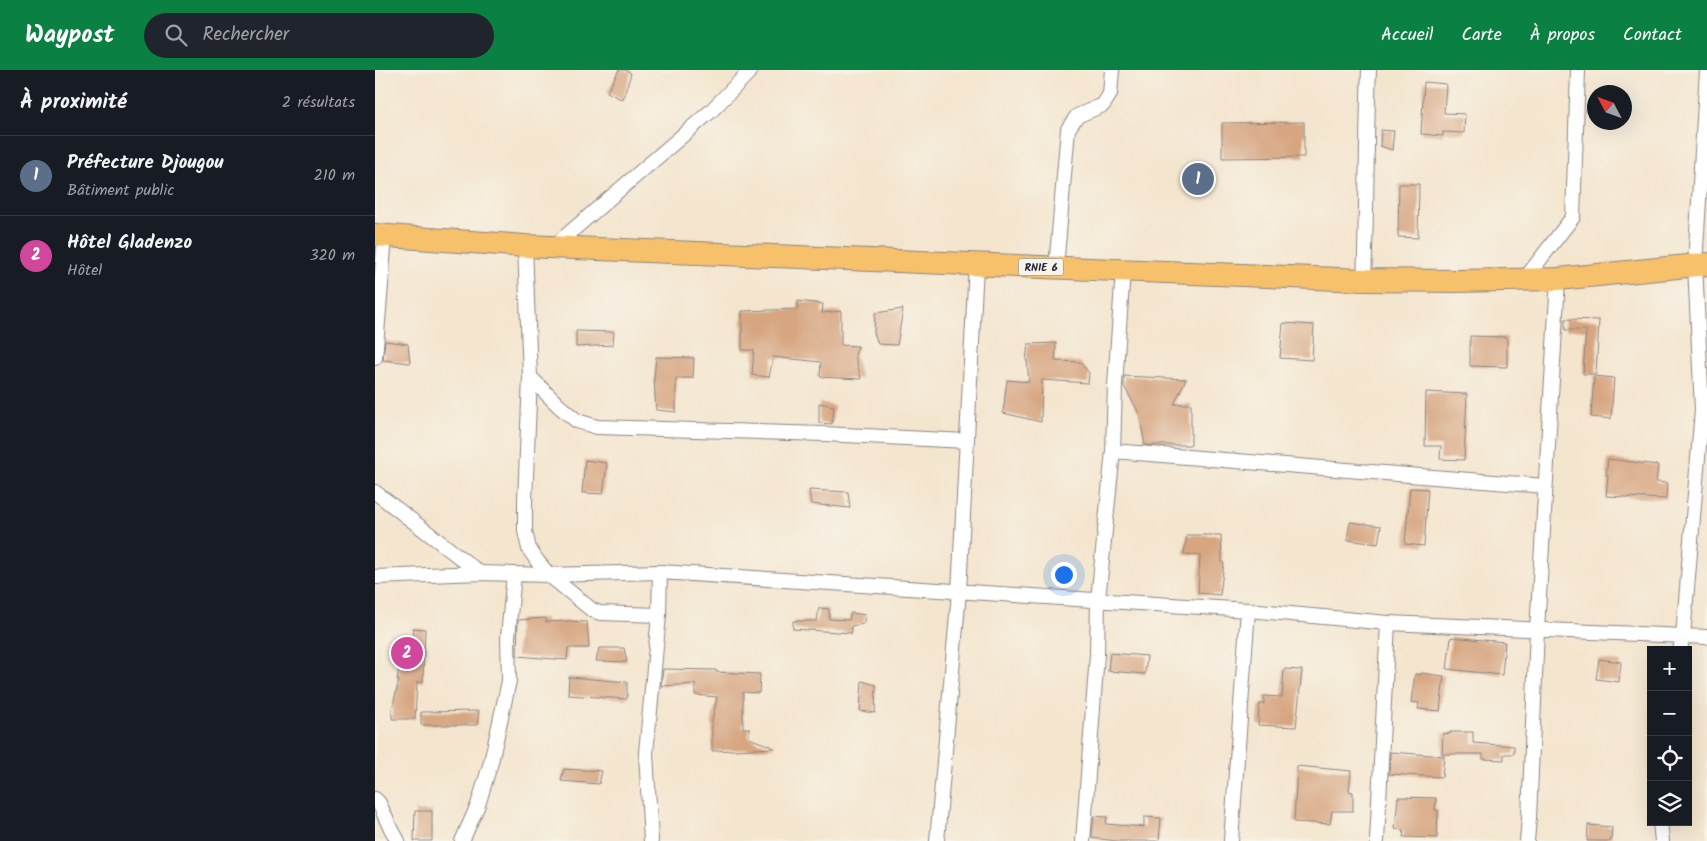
<!DOCTYPE html>
<html lang="fr">
<head>
<meta charset="utf-8">
<style>
	body { margin:0; font-family:Kalam,sans-serif; background:#20242c; color:#f1f3f6 }
	.controls { position:absolute; right:15px; bottom:15px; display:grid; overflow:hidden; border-radius:0px; box-shadow:0 5px 20px #0002 }
	.controls button { width:45px; height:45px; display:grid; place-items:center; padding:0; border:0; border-bottom:1px solid #363941; background:#171b24; color:#f1f3f6; font:25px sans-serif }
	.compass { position:absolute; left:1212px; top:15px; width:45px; height:45px; border-radius:50%; background:#171b24; box-shadow:0 5px 20px #0002; rotate:311deg }
	.you { position:absolute; left:688px; top:504px; width:18px; height:18px; margin:-12px; border:4px solid #fff; border-radius:50%; background:#1a73e8; box-shadow:0 0 0 8px #1a73e833 }
	.badge { display:grid; place-items:center; width:32px; height:32px; border-radius:50%; background:#0b8043; color:#fff; font-size:16px; font-weight:700 }
	.pin { position:absolute; translate:-50% -50%; border:2px solid #fff; box-shadow:0 1px 5px #0006 }
	.list { margin:0; padding:0; list-style:none }
	h2 { display:flex; justify-content:space-between; align-items:center; height:65px; margin:0; padding:0 20px; font-size:21px }
	h2 small { font-size:16px; font-weight:400; color:#9ea1a6 }
	.list li { display:grid; grid-template-columns:32px 1fr auto; gap:15px; align-items:center; box-sizing:border-box; height:80px; padding:0 20px; border-top:1px solid #363941 }
	.list b { display:block; font-size:19px; white-space:nowrap }
	.list p { margin:0; font-size:16px; white-space:nowrap; color:#9ea1a6 }
	.list em { font-size:16px; font-style:normal; color:#9ea1a6 }
	.icon { flex:none; width:28px; height:28px; fill:none; stroke:currentColor; stroke-width:2; stroke-linecap:round; stroke-linejoin:round }
	.map { position:relative; flex:none; width:1332px; height:771px; overflow:hidden }
	header { display:flex; align-items:center; gap:30px; box-sizing:border-box; height:70px; padding:0 25px; background:#0b8043; color:#fff }
	header strong { font-size:24px }
	nav { display:flex; gap:28px; margin-inline-start:auto; font-size:18px }
	.search { width:350px; height:45px; background:#20242c; display:flex; align-items:center; gap:12px; box-sizing:border-box; padding:0 18px; border-radius:28px; color:#9ea1a6; font-size:19px }
	main { display:flex }
	aside { flex:1; background:#171b24 }
	.map>svg:first-child { display:block }
	.building { fill:#d7a681 }
	.lines { fill:none; stroke-linecap:round; stroke-linejoin:round }
	.street-casing { stroke:#8b8484; stroke-width:16 }
	.primary-casing { stroke:#8b8484; stroke-width:24 }
	.street { stroke:#fff; stroke-width:14 }
	.primary { stroke:#f6c16b; stroke-width:22 }
	.labels { text-anchor:middle; stroke-width:4; stroke-linejoin:round; paint-order:stroke }
	.shield { fill:#f7f3e8; stroke:#62616f; stroke-width:1 }
	.shield-label { font-size:11px; font-weight:bold; fill:#22223b }
</style>
</head>
<body>
<header>
<strong>Waypost</strong>
<div class="search"><svg class="icon" aria-label="search" viewBox="0 0 24 24"><circle cx="10" cy="10" r="6"/><path d="M15 15l6 6"/></svg>Rechercher</div>
<nav><a>Accueil</a><a>Carte</a><a>À propos</a><a>Contact</a></nav>
</header>
<main>
<aside>
<h2>À proximité<small>2 résultats</small></h2>
<ul class="list">
<li><span class="badge" style="background:#5c6f8a">1</span><div><b>Préfecture Djougou</b><p>Bâtiment public</p></div><em>210 m</em></li>
<li><span class="badge" style="background:#d1479c">2</span><div><b>Hôtel Gladenzo</b><p>Hôtel</p></div><em>320 m</em></li>
</ul>
</aside>
<div class="map">
<svg width="1332" height="771" viewBox="0 0 1332 771">
	<rect width="100%" height="100%" fill="#f7f3e8"/>
	<filter id="ink" filterUnits="userSpaceOnUse"><feTurbulence type="fractalNoise" baseFrequency=".02" numOctaves="2"/><feDisplacementMap in="SourceGraphic" scale="10" xChannelSelector="R" yChannelSelector="G"/><feConvolveMatrix kernelMatrix="1 2 1 2 8 2 1 2 1" color-interpolation-filters="sRGB"/></filter>
	<filter id="wash" filterUnits="userSpaceOnUse"><feTurbulence type="fractalNoise" baseFrequency=".0096" numOctaves="4" result="noise"/><feDisplacementMap in="SourceGraphic" scale="20" xChannelSelector="R" yChannelSelector="G"/><feGaussianBlur stdDeviation="1.12" result="paint"/><feColorMatrix in="noise" values="0 0 0 0 0 0 0 0 0 0 0 0 0 0 0 0 0 1.4 0 .05"/><feComposite in="paint" operator="in"/></filter>
	<g filter="url(#wash)">
		<rect width="100%" height="100%" fill="#f4e5ce"/>
		<g id="blocks">
			<path class="building" d="M 244,0 L 250,0 L 256,3 L 248,30 L 232,22 Z
				M 1049,12 L 1071,14 L 1069,43 L 1090,44 L 1089,63 L 1068,62 L 1068,66 L 1046,64 Z
				M 929,52 L 929,87 L 847,88 L 847,53 Z
				M 1006,60 L 1019,61 L 1017,80 L 1005,76 Z
				M 1024,114 L 1044,114 L 1043,168 L 1023,167 Z
				M 423,231 L 448,234 L 447,243 L 466,241 L 466,275 L 483,276 L 480,285 L 486,309 L 445,307 L 446,292 L 398,287 L 394,307 L 377,305 L 379,280 L 367,280 L 367,241 L 423,239 Z
				M 528,239 L 522,275 L 503,274 L 499,263 L 500,243 Z
				M 1190,249 L 1224,250 L 1221,304 L 1208,304 L 1211,260 L 1190,260 Z
				M 908,253 L 939,255 L 937,290 L 905,288 Z
				M 201,261 L 239,262 L 238,275 L 201,277 Z
				M 1095,266 L 1132,267 L 1132,297 L 1095,296 Z
				M 10,271 L 33,274 L 35,293 L 8,290 Z
				M 681,273 L 680,291 L 705,292 L 714,303 L 713,313 L 667,310 L 666,352 L 628,343 L 632,310 L 654,312 L 652,291 L 651,291 L 653,274 Z
				M 281,287 L 319,288 L 318,308 L 301,308 L 301,342 L 281,340 L 279,308 Z
				M 749,306 L 811,309 L 799,334 L 816,334 L 816,375 L 770,375 L 764,343 L 749,316 Z
				M 1219,306 L 1239,308 L 1236,349 L 1216,347 Z
				M 1051,322 L 1092,324 L 1089,390 L 1065,389 L 1066,376 L 1050,376 Z
				M 444,333 L 459,336 L 457,354 L 444,353 Z
				M 1233,389 L 1283,395 L 1281,412 L 1292,413 L 1291,429 L 1231,426 L 1233,405 L 1231,405 Z
				M 210,390 L 232,393 L 228,424 L 207,423 Z
				M 1035,418 L 1053,419 L 1049,476 L 1030,474 Z
				M 434,420 L 473,422 L 475,438 L 436,434 Z
				M 975,452 L 1006,456 L 1003,474 L 972,470 Z
				M 812,465 L 846,465 L 847,492 L 849,493 L 845,525 L 823,523 L 825,485 L 809,484 Z
				M 444,538 L 454,539 L 454,549 L 474,550 L 476,543 L 491,545 L 488,554 L 476,556 L 477,563 L 418,559 L 418,551 L 442,551 Z
				M 171,548 L 171,552 L 194,551 L 212,552 L 214,578 L 193,578 L 192,590 L 142,586 L 143,550 Z
				M 38,558 L 50,559 L 48,612 L 42,612 L 40,649 L 17,649 L 17,639 L 24,610 L 22,610 L 28,574 L 39,575 Z
				M 1076,567 L 1130,572 L 1127,605 L 1072,599 Z
				M 224,578 L 249,578 L 252,592 L 221,591 Z
				M 735,583 L 772,586 L 770,604 L 733,601 Z
				M 1224,589 L 1246,592 L 1244,612 L 1221,609 Z
				M 288,599 L 341,600 L 341,602 L 385,604 L 384,623 L 368,622 L 368,658 L 374,658 L 374,668 L 400,678 L 337,681 L 337,651 L 342,627 L 320,625 L 320,614 L 286,616 Z
				M 909,599 L 927,600 L 921,657 L 883,655 L 884,638 L 885,634 L 889,634 L 889,626 L 907,627 Z
				M 1046,603 L 1069,606 L 1065,641 L 1043,639 L 1044,633 L 1036,632 L 1040,604 L 1046,605 Z
				M 194,607 L 252,612 L 252,629 L 193,625 Z
				M 487,611 L 501,615 L 500,643 L 485,641 Z
				M 104,641 L 102,655 L 46,655 L 46,642 Z
				M 1075,662 L 1098,662 L 1098,673 L 1139,676 L 1139,684 L 1129,684 L 1129,690 L 1108,689 L 1108,684 L 1067,684 L 1068,663 L 1075,664 Z
				M 1015,682 L 1069,686 L 1067,707 L 1014,704 Z
				M 922,696 L 976,701 L 974,721 L 978,722 L 978,741 L 957,741 L 955,754 L 919,752 Z
				M 189,699 L 227,701 L 224,714 L 186,711 Z
				M 1023,727 L 1061,728 L 1060,740 L 1063,740 L 1062,768 L 1028,767 L 1029,760 L 1020,759 Z
				M 40,741 L 57,741 L 57,771 L 39,771 Z
				M 719,746 L 732,747 L 731,754 L 769,757 L 769,747 L 786,748 L 784,771 L 742,771 L 717,768 Z
				M 1213,755 L 1237,757 L 1236,771 L 1212,771 Z"/>
		</g>
	</g>
	<g filter="url(#ink)">
		<use href="#blocks" fill-opacity="0" stroke="#8b8484" stroke-width="1"/>
		<g class="lines">
			<defs>
				<path id="street" d="M 150,176 L 155,307 L 150,431 L 150,461 L 154,479 L 163,492 L 174,505 L 217,540 L 225,543 L 284,545
					M 178,177 L 336,41 L 376,0
					M 681,198 L 693,59 L 702,46 L 728,35 L 735,24 L 737,0
					M 989,210 C 992,140 991,70 994,0
					M 1149,210 L 1198,147 L 1203,0
					M 0,288 L 10,166
					M 155,307 L 184,336 L 202,351 L 222,357 L 449,364 L 592,371
					M 738,381 L 1170,416
					M 0,422 L 105,503 L 174,505 L 285,502 L 873,540 L 1013,553 L 1332,567
					M 0,507 L 105,503
					M 1305,580 L 1308,566 L 1327,340 L 1320,195 L 1332,0
					M 0,729 L 4,733 L 13,753 L 23,771
					M 1285,752 L 1287,771
					M 87,771 L 103,735 L 116,692 L 134,611 L 133,567 L 139,504
					M 276,771 L 271,683 L 284,545 L 285,502
					M 562,771 L 584,522 L 601,195
					M 708,771 L 722,585 L 723,530 L 738,381 L 740,315 L 748,200
					M 856,771 L 873,540
					M 1002,771 L 1013,553
					M 1152,771 L 1154,748 L 1162,560 L 1183,209"/>
				<path id="primary" d="M 0,165 L 150,176 L 989,210 L 1080,211 L 1183,209 L 1332,194"/>
			</defs>
			<use href="#street" class="street-casing"/>
			<use href="#primary" class="primary-casing"/>
			<use href="#street" class="street"/>
			<use href="#primary" class="primary"/>
		</g>
	</g>
	<g class="labels">
		<rect class="shield" x="643.5" y="188.5" width="45" height="17" rx="4"/>
		<g class="shield-label">
			<text x="666" y="201">RNIE 6</text>
		</g>
	</g>
</svg>
<div class="controls">
<button>+</button>
<button>−</button>
<button><svg class="icon" aria-label="locate" viewBox="0 0 24 24"><circle cx="12" cy="12" r="6"/><path d="M12 2v4M12 18v4M2 12h4M18 12h4"/></svg></button>
<button><svg class="icon" aria-label="layers" viewBox="0 0 24 24"><path d="M12 4l9 5-9 5-9-5zM3 14l9 5 9-5"/></svg></button>
</div>
<svg class="compass" viewBox="-18 -18 36 36"><path d="M0-13l5 13h-10z" fill="#e53935"/><path d="M0 13l5-13h-10z" fill="#9ea1a6"/></svg>
<div class="you"></div>
<div class="pin badge" style="left:823px;top:109px;background:#5c6f8a">1</div>
<div class="pin badge" style="left:32px;top:583px;background:#d1479c">2</div>
</div>
</main>
</body>
</html>
